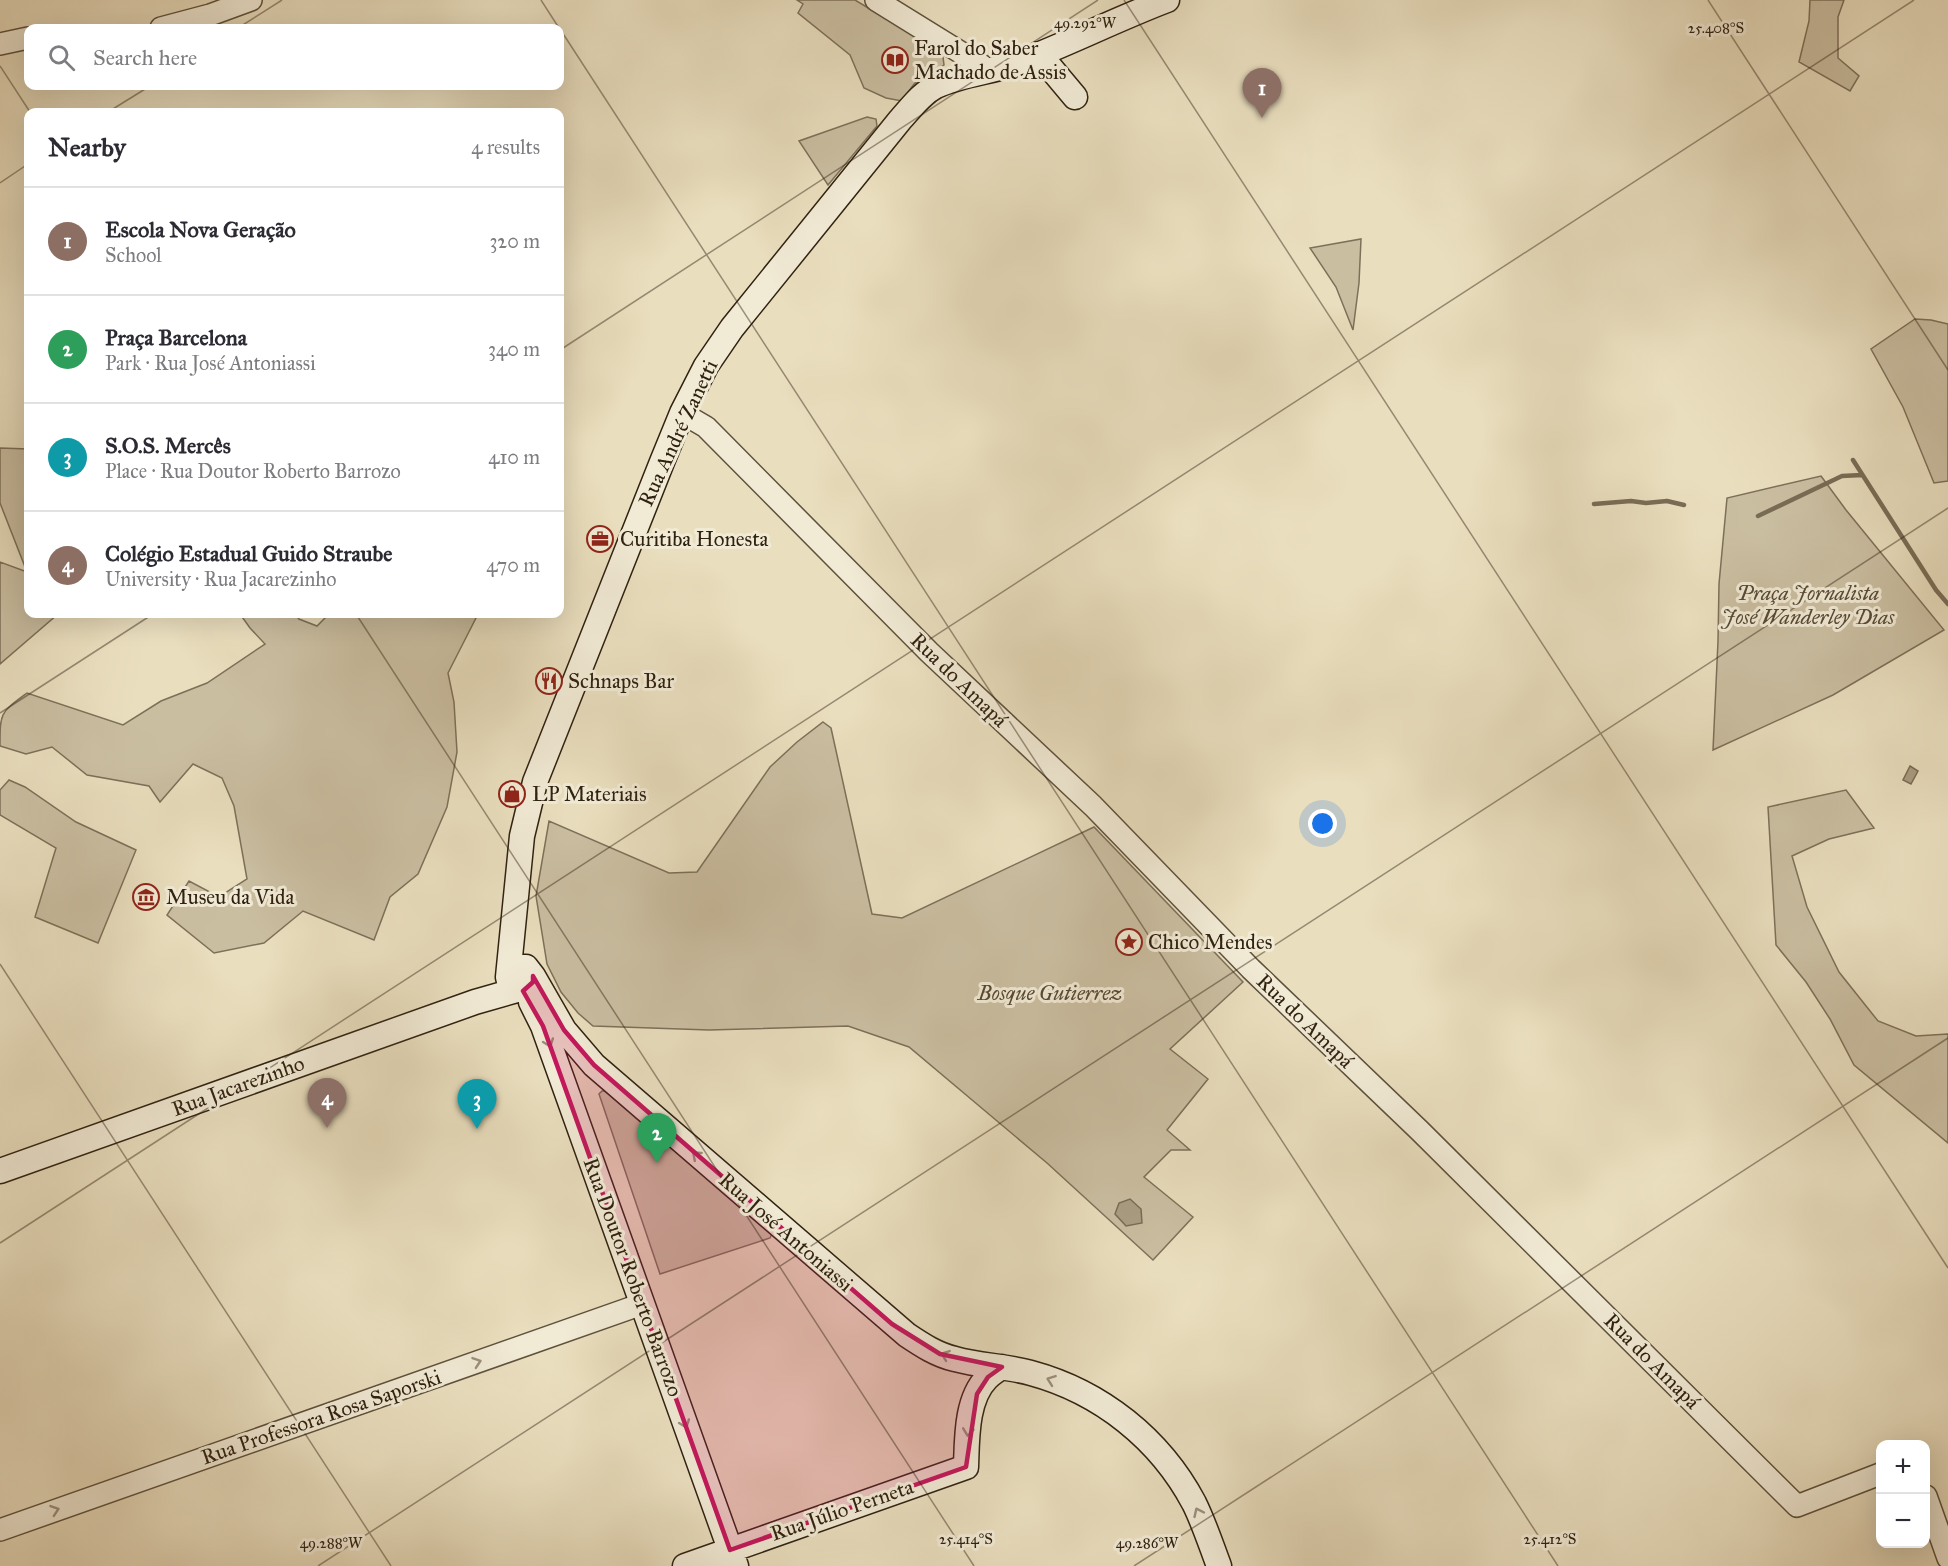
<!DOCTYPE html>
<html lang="en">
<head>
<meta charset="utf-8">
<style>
	body { margin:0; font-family:"IM FELL Great Primer",serif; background:#f2f2f3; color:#2b2b33 }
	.controls { position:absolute; right:18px; bottom:18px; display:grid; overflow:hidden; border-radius:12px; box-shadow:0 6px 24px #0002 }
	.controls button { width:54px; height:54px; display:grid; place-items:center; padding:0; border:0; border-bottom:2px solid #e1e1e2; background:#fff; color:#2b2b33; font:30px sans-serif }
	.you { position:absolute; left:1323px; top:824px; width:21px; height:21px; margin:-15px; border:4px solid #fff; border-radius:50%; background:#1a73e8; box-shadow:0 0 0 9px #1a73e833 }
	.badge { display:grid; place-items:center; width:39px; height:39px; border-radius:50%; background:#8f2418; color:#fff; font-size:20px; font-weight:700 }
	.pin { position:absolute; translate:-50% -50px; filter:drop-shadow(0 2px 3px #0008) }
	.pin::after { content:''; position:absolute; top:32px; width:21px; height:18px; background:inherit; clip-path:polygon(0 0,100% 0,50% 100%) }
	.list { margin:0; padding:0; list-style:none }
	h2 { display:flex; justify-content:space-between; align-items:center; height:78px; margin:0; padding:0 24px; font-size:26px }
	h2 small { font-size:20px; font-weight:400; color:#7c7c81 }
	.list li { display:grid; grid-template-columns:39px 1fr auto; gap:18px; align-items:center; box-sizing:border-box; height:108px; padding:0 24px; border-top:2px solid #e1e1e2 }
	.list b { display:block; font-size:22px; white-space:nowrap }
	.list p { margin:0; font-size:20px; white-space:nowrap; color:#7c7c81 }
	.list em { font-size:20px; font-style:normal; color:#7c7c81 }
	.icon { flex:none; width:33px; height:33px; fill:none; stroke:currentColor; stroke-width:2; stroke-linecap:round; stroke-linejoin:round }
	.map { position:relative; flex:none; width:1948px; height:1566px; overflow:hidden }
	.search { position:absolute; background:#fff; box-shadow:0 6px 24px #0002; left:24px; top:24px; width:540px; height:66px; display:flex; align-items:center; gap:15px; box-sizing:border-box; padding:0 21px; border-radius:12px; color:#7c7c81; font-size:22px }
	.panel { position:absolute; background:#fff; box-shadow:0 6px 24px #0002; left:24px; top:108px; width:540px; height:510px; border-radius:12px }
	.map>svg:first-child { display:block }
	.green { fill:#cabea1; stroke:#7d7059; stroke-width:1.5 }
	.water { fill:#aa9e83; stroke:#796c55; stroke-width:1.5 }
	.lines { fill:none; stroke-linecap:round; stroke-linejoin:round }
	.stream { stroke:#796c55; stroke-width:4.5 }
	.tertiary-casing { stroke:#5e513c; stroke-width:24 }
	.secondary-casing { stroke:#302211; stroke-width:27 }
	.tertiary { stroke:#f1ead5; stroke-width:21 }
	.secondary { stroke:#f1ead5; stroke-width:24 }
	.oneway { stroke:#9a907d }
	.marked { fill:#c2185b; fill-opacity:0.2; stroke:#c2185b; stroke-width:4.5; stroke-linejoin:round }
	.ticks { fill:none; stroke:#302211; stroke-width:1.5; stroke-opacity:0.45 }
	.labels { text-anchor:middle; stroke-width:6; stroke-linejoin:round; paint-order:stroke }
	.poi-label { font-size:21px; fill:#302211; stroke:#f1ead5; text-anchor:start }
	.street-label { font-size:21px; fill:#302211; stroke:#f1ead5 }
	.park-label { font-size:21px; font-style:italic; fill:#564935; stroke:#f1ead5 }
	.ticks-label { font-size:15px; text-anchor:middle; fill:#302211; stroke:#f1ead5; stroke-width:6; stroke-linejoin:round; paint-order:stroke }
</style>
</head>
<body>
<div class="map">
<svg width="1948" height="1566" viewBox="0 0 1948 1566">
	<rect width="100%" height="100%" fill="#e9debe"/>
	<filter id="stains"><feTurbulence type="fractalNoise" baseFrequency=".00333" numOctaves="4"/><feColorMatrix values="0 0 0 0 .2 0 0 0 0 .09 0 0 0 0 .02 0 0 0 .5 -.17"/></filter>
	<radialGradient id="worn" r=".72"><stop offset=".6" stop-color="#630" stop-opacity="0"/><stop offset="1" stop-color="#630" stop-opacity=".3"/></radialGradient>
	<path class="green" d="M 797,0 L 855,0 L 939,50 L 943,57 L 944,65 C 935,73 935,69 926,74 C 915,80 909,91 902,101 L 886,98 L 864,88 L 850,55 L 798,13 L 803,4 Z
		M 1810,0 L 1844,0 L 1838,17 L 1838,58 L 1859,76 L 1850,91 L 1799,62 L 1809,21 Z
		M 867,117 L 876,119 L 877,126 L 828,185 L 799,141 Z
		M 1361,239 L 1359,283 L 1353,330 L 1336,287 L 1310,248 Z
		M 1915,319 L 1931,320 L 1948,324 L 1948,481 L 1934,483 L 1903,407 L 1871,349 Z
		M 0,448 L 28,449 L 28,614 L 58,614 L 0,664 L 0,562 L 27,572 L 0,503 Z
		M 1821,476 L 1846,510 L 1944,630 L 1833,695 L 1713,750 L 1718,641 L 1719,584 L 1727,498 Z
		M 240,614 L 295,614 L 299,619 L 317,626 L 329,614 L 478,614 L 448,673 L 454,702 L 457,752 L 447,807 L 418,874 L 390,897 L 374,940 L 303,911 L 264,943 L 214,953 L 167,915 L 189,881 L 219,897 L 247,879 L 234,806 L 222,778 L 193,764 L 160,802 L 149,786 L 87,775 L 52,747 L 26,754 L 0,746 C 0,712 0,713 27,693 L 123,725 L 161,701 L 207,683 L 265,644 L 250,628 Z
		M 823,722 L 831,728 L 872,914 L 902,918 L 1094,827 L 1243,982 L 1170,1049 L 1208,1079 L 1167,1130 L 1190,1150 L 1171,1150 L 1144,1177 L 1193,1217 L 1153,1260 L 1047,1163 L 909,1047 L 848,1026 L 709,1030 L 593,1026 L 578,1013 L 561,992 L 547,964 L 536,896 L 549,821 L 669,873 L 697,872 L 770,767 L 797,742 Z
		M 9,780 L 25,787 L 76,822 L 136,850 L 98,943 L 35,917 L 56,848 L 0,815 L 0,790 Z
		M 1846,790 L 1874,828 L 1829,839 L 1792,856 L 1807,907 L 1839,972 L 1878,1021 L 1916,1036 L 1948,1034 L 1948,1143 L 1854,1065 L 1830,1019 L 1806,982 L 1776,945 L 1768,807 Z
		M 602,1091 L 605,1091 L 773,1232 L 770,1238 L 660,1274 L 599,1094 Z"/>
	<path class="water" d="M 1910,766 L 1918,771 L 1911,784 L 1903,780 Z
		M 1130,1199 L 1141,1209 L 1142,1223 L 1126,1226 L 1115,1214 L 1119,1203 Z"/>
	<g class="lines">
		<path class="stream" d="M 1853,460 L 1936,590 L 1948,604
			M 1594,504 L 1631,501 L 1646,503 L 1667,501 L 1684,505
			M 1758,516 L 1842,476 L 1862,475"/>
		<defs>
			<path id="tertiary" d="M 876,0 L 989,70
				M 161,28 L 210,15 L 251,0
				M 0,44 L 28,38
				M 682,413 L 706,427 L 929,652 L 1093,806 L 1251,969 L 1419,1130 L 1797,1506 L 1880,1474
				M 1926,1496 L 1948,1558
				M 0,1530 L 642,1304"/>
			<path id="secondary" d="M 1039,54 L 1075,97
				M 509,973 L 515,967 L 526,967 L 533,976 L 532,984 L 527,989 L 517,990 L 510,985 L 508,977 L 522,836 L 535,782 L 662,462 L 682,413 L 706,366 L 732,328 L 900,120 C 911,108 921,94 936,86 C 962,74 993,72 1020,62 C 1070,43 1117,19 1167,0
				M 533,976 L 564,1030 L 594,1065 L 907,1335 C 922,1345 937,1355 955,1359 C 980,1366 1006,1366 1031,1373 C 1101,1392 1160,1439 1194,1503 C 1204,1523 1211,1545 1219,1566
				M 531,1002 L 543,1026 L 736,1566
				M 0,1171 L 475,1002 L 517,990
				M 685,1566 L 966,1467 C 967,1439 966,1399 987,1378 C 991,1374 997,1370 1002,1367"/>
		</defs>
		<use href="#tertiary" class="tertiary-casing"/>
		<use href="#secondary" class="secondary-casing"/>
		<use href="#tertiary" class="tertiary"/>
		<use href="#secondary" class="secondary"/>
	</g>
	<defs><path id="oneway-chevron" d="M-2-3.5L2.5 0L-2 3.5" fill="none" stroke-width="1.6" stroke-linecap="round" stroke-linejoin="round" transform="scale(1.5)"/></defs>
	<g class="oneway">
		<use href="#oneway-chevron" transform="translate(549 1043) rotate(70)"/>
		<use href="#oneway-chevron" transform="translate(696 1155) rotate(-139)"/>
		<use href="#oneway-chevron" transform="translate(945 1355) rotate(-160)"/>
		<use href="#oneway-chevron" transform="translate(477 1362) rotate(-19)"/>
		<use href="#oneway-chevron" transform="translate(1051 1380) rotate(-160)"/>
		<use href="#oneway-chevron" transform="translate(685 1424) rotate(70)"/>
		<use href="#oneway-chevron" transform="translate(968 1432) rotate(97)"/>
		<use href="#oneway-chevron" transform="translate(55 1510) rotate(-19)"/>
		<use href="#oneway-chevron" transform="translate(1198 1512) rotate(-115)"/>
	</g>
	<path class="marked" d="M 533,976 L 564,1030 L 594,1065 L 892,1324 L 940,1354 L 1002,1367 L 988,1377 L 977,1394 L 966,1467 L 730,1550 L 543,1026 L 523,991 L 533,982 Z"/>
	<path class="ticks" d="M 541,0 L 559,28M 1124,0 L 1948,1268M 1708,0 L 1948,370M 238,28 L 282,0M 560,29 L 1558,1566M 0,66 L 30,112M 108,112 L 150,86M 0,183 L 28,164M 560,350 L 1098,0M 356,614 L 974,1566M 0,713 L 153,614M 0,964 L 391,1566M 0,1243 L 1914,0M 318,1566 L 1948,508M 1134,1566 L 1948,1038"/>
	<defs>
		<symbol id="library-ring" viewBox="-11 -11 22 22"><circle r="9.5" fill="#f1ead5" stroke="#8f2418" stroke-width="1.5"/><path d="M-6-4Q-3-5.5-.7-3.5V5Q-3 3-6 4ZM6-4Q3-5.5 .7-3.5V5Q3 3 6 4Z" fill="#8f2418"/></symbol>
		<symbol id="office-ring" viewBox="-11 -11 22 22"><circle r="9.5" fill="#f1ead5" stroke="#8f2418" stroke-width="1.5"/><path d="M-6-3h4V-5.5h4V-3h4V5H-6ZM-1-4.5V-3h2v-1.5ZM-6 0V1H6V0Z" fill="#8f2418"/></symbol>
		<symbol id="restaurant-ring" viewBox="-11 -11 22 22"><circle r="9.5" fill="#f1ead5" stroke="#8f2418" stroke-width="1.5"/><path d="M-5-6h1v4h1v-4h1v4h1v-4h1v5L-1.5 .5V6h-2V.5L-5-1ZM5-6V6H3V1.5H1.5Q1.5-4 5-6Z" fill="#8f2418"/></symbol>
		<symbol id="shop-ring" viewBox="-11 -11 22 22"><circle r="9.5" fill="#f1ead5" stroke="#8f2418" stroke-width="1.5"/><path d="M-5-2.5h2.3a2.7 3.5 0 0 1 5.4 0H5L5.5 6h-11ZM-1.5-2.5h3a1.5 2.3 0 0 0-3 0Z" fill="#8f2418"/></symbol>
		<symbol id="museum-ring" viewBox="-11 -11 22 22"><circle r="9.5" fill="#f1ead5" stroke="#8f2418" stroke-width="1.5"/><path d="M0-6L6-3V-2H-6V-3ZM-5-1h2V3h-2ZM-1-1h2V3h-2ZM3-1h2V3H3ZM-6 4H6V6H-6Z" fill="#8f2418"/></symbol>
		<symbol id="sight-ring" viewBox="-11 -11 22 22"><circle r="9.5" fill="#f1ead5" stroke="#8f2418" stroke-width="1.5"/><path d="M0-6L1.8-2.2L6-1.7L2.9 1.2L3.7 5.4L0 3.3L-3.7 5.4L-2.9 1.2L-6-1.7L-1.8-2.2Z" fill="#8f2418"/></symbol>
	</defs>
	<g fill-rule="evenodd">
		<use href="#library-ring" x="880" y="45" width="30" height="30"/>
		<use href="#office-ring" x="585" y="524" width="30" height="30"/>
		<use href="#restaurant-ring" x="534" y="666" width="30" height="30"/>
		<use href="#shop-ring" x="497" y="779" width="30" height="30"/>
		<use href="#museum-ring" x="131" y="882" width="30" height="30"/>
		<use href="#sight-ring" x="1114" y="927" width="30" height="30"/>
	</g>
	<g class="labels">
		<g class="poi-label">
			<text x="914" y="55">Farol do Saber<tspan x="914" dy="24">Machado de Assis</tspan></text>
			<text x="620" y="546">Curitiba Honesta</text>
			<text x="568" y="688">Schnaps Bar</text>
			<text x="532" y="801">LP Materiais</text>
			<text x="166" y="904">Museu da Vida</text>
			<text x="1148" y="949">Chico Mendes</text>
		</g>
		<g class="street-label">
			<text transform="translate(678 433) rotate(-65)" y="7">Rua André Zanetti</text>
			<text transform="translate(959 680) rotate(44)" y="7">Rua do Amapá</text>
			<text transform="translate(1305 1021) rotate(44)" y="7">Rua do Amapá</text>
			<text transform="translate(238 1086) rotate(-20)" y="7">Rua Jacarezinho</text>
			<text transform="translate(786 1232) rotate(41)" y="7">Rua José Antoniassi</text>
			<text transform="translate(633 1277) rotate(70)" y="7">Rua Doutor Roberto Barrozo</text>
			<text transform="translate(1652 1361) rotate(45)" y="7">Rua do Amapá</text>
			<text transform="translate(321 1417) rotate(-19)" y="7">Rua Professora Rosa Saporski</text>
			<text transform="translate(842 1510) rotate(-19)" y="7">Rua Júlio Perneta</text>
		</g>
		<g class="park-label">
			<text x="1808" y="600">Praça Jornalista<tspan x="1808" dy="24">José Wanderley Dias</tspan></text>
			<text x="1050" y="1000">Bosque Gutierrez</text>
		</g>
	</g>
	<g class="ticks-label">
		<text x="1085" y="28">49.292°W</text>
		<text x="1716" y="33">25.408°S</text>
		<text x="966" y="1544">25.414°S</text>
		<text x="1550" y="1544">25.412°S</text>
		<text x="331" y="1548">49.288°W</text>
		<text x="1147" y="1548">49.286°W</text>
	</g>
	<rect width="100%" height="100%" filter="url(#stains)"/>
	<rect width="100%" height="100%" fill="url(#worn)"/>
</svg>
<div class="controls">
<button>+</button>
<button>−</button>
</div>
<div class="you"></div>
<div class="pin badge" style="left:1262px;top:118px;background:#8d6e63">1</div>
<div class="pin badge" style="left:657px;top:1163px;background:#2e9e5b">2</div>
<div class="pin badge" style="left:477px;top:1129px;background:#0f9aa8">3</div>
<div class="pin badge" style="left:327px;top:1128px;background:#8d6e63">4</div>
<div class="search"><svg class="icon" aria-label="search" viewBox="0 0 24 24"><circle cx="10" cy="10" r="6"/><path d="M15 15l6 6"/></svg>Search here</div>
<section class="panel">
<h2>Nearby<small>4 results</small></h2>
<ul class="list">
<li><span class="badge" style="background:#8d6e63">1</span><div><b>Escola Nova Geração</b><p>School</p></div><em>320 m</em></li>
<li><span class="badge" style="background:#2e9e5b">2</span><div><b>Praça Barcelona</b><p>Park · Rua José Antoniassi</p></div><em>340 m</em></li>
<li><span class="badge" style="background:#0f9aa8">3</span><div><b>S.O.S. Mercês</b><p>Place · Rua Doutor Roberto Barrozo</p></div><em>410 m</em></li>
<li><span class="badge" style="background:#8d6e63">4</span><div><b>Colégio Estadual Guido Straube</b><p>University · Rua Jacarezinho</p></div><em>470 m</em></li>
</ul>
</section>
</div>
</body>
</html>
